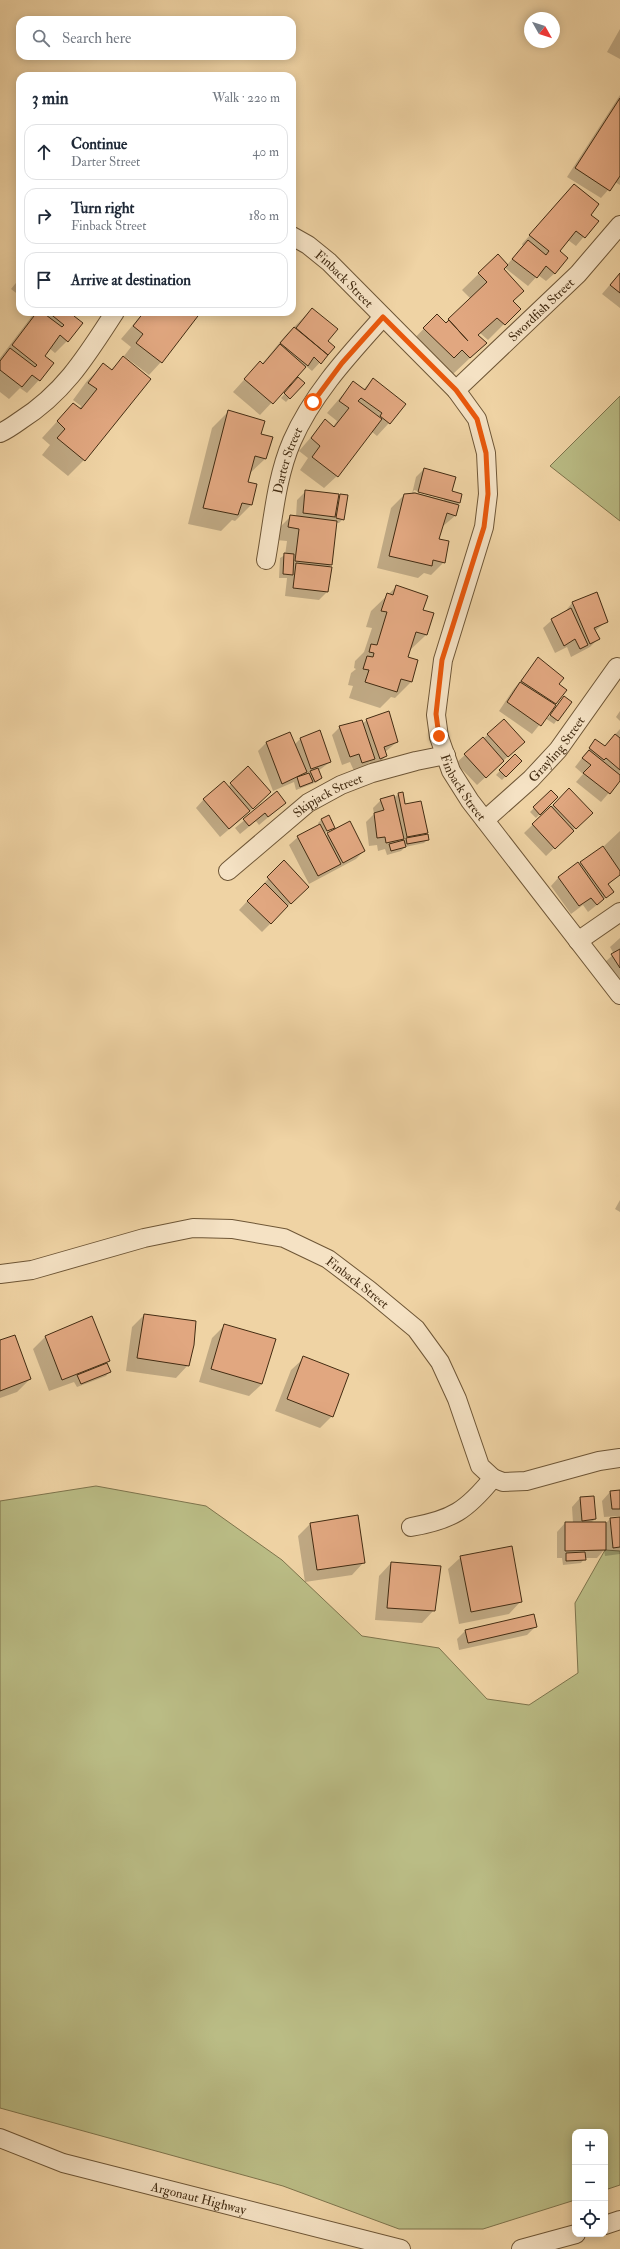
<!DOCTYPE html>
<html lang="en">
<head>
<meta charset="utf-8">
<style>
	body { margin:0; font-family:"IM FELL Double Pica",serif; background:#f2f2f3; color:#1f2937 }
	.controls { position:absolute; right:12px; bottom:12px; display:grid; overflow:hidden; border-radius:8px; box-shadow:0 2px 10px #0003 }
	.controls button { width:36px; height:36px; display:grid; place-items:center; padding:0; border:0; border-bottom:1px solid #e0e1e3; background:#fff; color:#1f2937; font:20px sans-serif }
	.compass { position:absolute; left:524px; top:12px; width:36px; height:36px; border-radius:50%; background:#fff; box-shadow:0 2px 10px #0003; rotate:129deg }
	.stop { position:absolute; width:12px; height:12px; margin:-9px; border:3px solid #ea580c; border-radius:50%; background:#fff }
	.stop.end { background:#ea580c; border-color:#fff; box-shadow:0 1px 4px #0008 }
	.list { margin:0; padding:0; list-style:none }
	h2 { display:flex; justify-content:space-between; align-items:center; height:52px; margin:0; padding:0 16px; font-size:17px }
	h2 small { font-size:13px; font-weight:400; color:#747a83 }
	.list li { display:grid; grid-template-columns:26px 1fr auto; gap:12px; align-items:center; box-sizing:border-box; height:56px; margin:0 8px 8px; padding:0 8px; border:1px solid #e0e1e3; border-radius:12px }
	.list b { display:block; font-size:15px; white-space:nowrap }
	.list p { margin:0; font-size:13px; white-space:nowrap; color:#747a83 }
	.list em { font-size:13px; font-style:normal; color:#747a83 }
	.icon { flex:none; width:22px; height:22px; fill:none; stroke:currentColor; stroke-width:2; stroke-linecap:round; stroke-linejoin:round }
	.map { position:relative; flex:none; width:620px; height:2249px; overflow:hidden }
	.search { position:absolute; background:#fff; box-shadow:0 2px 10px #0003; left:16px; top:16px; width:280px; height:44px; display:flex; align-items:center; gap:10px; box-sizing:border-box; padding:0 14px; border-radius:12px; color:#747a83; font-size:15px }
	.panel { position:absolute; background:#fff; box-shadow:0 2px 10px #0003; left:16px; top:72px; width:280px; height:244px; border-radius:12px }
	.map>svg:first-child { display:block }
	.green { fill:#babc85; stroke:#7e744c }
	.shadow { fill:#0003; fill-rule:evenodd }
	.building { fill:#e1a780; stroke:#432c12 }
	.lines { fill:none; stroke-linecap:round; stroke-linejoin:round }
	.minor-casing { stroke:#6e5636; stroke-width:20 }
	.minor { stroke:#f5e2c4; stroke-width:18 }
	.route { stroke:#ea580c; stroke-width:5 }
	.labels { text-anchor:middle; stroke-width:3; stroke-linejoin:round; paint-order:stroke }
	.street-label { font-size:13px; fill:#432c12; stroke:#f5e2c4 }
</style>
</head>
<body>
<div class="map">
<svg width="620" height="2249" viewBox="0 0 620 2249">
	<rect width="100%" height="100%" fill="#efd3a4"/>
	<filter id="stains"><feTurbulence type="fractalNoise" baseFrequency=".005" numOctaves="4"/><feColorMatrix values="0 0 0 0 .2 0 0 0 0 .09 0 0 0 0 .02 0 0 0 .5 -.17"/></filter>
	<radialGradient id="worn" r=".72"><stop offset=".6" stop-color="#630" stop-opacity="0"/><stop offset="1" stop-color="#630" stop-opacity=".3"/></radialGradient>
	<path class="green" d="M 620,396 L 620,521 L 550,466 Z
		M 96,1486 L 206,1506 L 282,1560 L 362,1636 L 439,1648 L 487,1699 L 529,1705 L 578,1673 L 575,1603 L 605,1550 L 620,1551 L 620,2185 L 605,2190 L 605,2132 L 575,2132 L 575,2200 L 483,2229 L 399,2229 L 283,2186 L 0,2108 L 0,1501 Z"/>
	<path class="shadow" d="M 620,29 L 620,59 L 607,52 Z
		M 620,95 L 620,185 L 615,182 L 601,198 L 567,177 Z
		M 574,185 L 589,215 L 597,221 L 576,246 L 568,240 L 559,252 L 555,273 L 546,281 L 538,275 L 528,286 L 504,267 L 503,269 L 512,302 L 519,309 L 488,340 L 480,333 L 478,336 L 486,343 L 453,374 L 445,366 L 437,374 L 408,345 L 437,315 L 445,323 L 471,299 L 462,290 L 498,255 L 507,265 L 523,246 L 522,244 Z
		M 620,273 L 620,308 L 602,294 Z
		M 20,278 L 20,296 L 11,289 Z
		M 312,309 L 327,341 L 334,347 L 312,371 L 306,366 L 260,415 L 233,392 L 260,362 L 262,364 L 285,336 Z
		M 35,312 L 75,312 L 72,316 L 67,341 L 55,353 L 49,348 L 43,356 L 39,380 L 27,393 L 20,388 L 9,399 L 0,392 L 0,358 Z
		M 144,312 L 152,312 L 155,315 L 157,312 L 200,312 L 161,362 L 149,375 L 124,356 L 131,347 L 121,339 Z
		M 124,358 L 84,460 L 68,476 L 42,455 L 50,445 L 42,438 L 73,404 L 79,409 L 81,406 L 73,400 L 87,381 L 103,365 L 111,370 Z
		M 298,379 L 303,383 L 286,402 L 281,398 Z
		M 373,379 L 389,423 L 377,436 L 371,431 L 337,476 L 324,488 L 300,470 L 308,458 L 299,451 L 325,421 L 333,427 L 337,421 L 327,413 L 353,383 L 363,390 Z
		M 228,412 L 260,434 L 265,459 L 248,475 L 246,482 L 256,485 L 251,505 L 235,521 L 232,520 L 221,531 L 188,524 L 212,428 Z
		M 424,469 L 451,492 L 459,503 L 457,505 L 456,515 L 442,527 L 438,540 L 444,562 L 431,575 L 424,573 L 418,578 L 377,568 L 391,508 L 404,495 L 412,494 L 416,477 ZM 414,490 L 444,498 L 444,500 L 413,492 Z
		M 306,491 L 337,498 L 340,495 L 343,519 L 339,523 L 336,523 L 331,565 L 327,568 L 331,568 L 327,592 L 319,600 L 285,596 L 287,578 L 279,578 L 280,558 L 285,555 L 287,541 L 276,540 L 278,529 L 291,516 L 296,517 L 297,500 Z
		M 396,587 L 422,610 L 426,635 L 409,651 L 407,658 L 417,661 L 411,682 L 395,698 L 391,697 L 380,708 L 349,698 L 353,686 L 348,685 L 351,673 L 356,669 L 354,668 L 355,661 L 364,652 L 372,628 L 366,627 L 371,611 Z
		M 596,593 L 607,621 L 595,631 L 598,639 L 590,647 L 571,657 L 567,647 L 555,653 L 543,628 L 552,620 L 564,613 L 572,603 Z
		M 538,659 L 558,685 L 565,690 L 546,717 L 548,718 L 564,698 L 557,720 L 554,724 L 545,718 L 532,734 L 499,711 L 513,690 Z
		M 620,711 L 620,721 L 616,717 Z
		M 367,720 L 397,742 L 385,752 L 386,756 L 378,764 L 371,766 L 370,762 L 365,767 L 354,771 L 350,762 L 342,765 L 332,735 L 340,727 L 362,724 Z
		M 503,721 L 515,750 L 477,785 L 456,763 Z
		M 620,729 L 620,780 L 601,802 L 576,782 L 583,774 L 575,767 L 595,741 L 604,747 Z
		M 290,733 L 294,745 L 301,738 L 330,762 L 318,771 L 321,778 L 317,782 L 296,790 L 294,782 L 273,791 L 258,751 L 266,743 Z
		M 515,755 L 521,761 L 502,780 L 496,775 Z
		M 248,768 L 262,801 L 220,837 L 196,808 L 204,799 L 228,787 Z
		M 551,791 L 557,797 L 536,818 L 530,812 Z
		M 277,793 L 285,803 L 259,825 L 256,821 L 240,834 L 235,828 Z
		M 398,794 L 402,794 L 404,805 L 427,832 L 423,835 L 428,839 L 424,843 L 405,847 L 401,851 L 387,855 L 385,849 L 378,851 L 377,845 L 369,846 L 366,822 L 374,814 L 373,808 L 381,800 L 393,799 Z
		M 561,797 L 591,813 L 546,856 L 524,833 Z
		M 322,819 L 334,827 L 324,834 L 325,836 L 329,833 L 364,851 L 356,859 L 309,884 L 289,845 L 298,837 L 319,826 L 318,823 Z
		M 620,831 L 620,874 L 608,885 L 613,892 L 588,912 L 583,905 L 571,914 L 551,886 L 559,877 L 602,848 L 607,854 L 608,853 L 604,846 Z
		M 284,862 L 307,887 L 262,932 L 239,910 Z
		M 620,938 L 620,989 L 604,963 L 614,954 L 610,947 Z
		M 620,1200 L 620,1212 L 615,1209 Z
		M 144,1315 L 188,1365 L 176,1378 L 126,1371 L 132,1327 Z
		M 225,1325 L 262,1384 L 249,1396 L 199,1382 L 212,1338 Z
		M 45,1337 L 108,1361 L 103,1366 L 109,1372 L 106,1376 L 77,1387 L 74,1382 L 49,1391 L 33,1349 Z
		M 0,1341 L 30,1379 L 17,1392 L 0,1398 Z
		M 304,1358 L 332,1416 L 320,1428 L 275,1411 L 291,1370 Z
		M 620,1491 L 620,1516 L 604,1517 L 602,1501 L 610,1492 Z
		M 580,1498 L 595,1519 L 591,1523 L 605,1524 L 610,1519 L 620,1518 L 620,1554 L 605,1556 L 604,1550 L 597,1558 L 585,1558 L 581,1563 L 563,1565 L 562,1558 L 557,1558 L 557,1532 L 565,1523 L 573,1523 L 572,1507 Z
		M 310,1524 L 364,1562 L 352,1575 L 305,1582 L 298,1536 Z
		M 461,1557 L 521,1601 L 509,1614 L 459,1624 L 448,1569 Z
		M 391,1563 L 434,1610 L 422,1623 L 375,1620 L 379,1576 Z
		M 536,1626 L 527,1635 L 459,1650 L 457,1639 L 465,1631 Z"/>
	<path class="building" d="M 620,98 L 620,176 L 610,191 L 575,168 Z
		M 574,184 L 599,204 L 591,215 L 599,221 L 585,238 L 576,231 L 560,251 L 568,258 L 555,274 L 546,266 L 537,278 L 512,259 L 528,240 L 546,255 L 549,251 L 529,235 Z
		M 498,254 L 508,265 L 504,269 L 524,291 L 513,301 L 521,309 L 505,325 L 497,318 L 478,335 L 487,343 L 470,358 L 462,350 L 454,358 L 423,328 L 437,314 L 446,323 L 449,320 L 468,341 L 448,319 L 487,282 L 478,273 Z
		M 620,273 L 620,293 L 610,285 Z
		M 312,308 L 338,329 L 328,341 L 335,347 L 328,355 L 296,328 Z
		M 37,312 L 42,312 L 62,327 L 64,325 L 48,312 L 76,312 L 74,316 L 83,323 L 68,342 L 60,335 L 45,356 L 54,363 L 40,381 L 32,375 L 22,387 L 0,370 L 0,361 L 10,348 L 35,367 L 37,365 L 12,345 Z
		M 144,312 L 153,312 L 157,315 L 159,312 L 201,312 L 162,363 L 136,343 L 143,334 L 133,326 Z
		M 294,327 L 328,355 L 321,364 L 314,357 L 308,366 L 280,343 Z
		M 280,344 L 306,367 L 273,404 L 244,379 L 260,361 L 263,364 Z
		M 123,356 L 151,379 L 85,461 L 57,438 L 65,429 L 57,421 L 73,403 L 81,409 L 97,389 L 88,383 L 103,363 L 112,370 Z
		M 298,377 L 305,383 L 290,399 L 284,393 Z
		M 373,378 L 406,404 L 390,424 L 380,416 L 382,413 L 361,398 L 358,401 L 382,419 L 338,477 L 312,457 L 320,446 L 311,438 L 325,419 L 334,427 L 349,408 L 339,401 L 353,381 L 365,390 Z
		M 228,410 L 265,421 L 261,434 L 273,437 L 266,459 L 255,456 L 248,482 L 257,484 L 252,505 L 242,503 L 238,515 L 203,508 Z
		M 424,468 L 456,477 L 452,491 L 462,494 L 460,503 L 418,492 Z
		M 305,490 L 339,494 L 335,517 L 303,513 Z
		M 415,493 L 459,505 L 456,516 L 447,513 L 439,539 L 449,541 L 445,563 L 433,560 L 432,566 L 389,556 L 404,494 Z
		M 340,494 L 348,495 L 344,520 L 336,518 Z
		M 290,515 L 337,521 L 332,565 L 295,561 L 299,529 L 288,527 Z
		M 284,553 L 294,554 L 293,575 L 283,574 Z
		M 296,563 L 332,567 L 328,592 L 293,588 Z
		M 396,585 L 428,596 L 423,610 L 434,613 L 427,635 L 416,632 L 408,657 L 418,660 L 412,682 L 401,679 L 397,692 L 365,682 L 369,670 L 363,669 L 367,656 L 373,657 L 374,653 L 369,652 L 371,644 L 377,645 L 387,612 L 381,611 L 387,593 L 393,595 Z
		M 597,592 L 608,622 L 594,628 L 600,639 L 590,644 L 572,602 Z
		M 571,608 L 588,645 L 580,649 L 575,639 L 564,646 L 551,619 Z
		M 538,657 L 564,678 L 559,684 L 567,690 L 556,704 L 521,681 Z
		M 520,682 L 556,705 L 541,726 L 507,702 Z
		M 564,696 L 572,702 L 558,721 L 550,715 Z
		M 389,711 L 398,742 L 384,747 L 387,756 L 380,759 L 366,719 Z
		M 504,719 L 525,742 L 508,757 L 487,734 Z
		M 362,720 L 375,759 L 362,763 L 359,754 L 350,757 L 339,726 Z
		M 320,730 L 331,762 L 311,769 L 300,738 Z
		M 290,732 L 307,772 L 282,784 L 266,742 Z
		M 615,734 L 620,738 L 620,770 L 606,758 L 604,760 L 589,748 L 595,739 L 605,746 Z
		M 483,737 L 504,761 L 486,778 L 464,754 Z
		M 589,750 L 620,775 L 620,781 L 610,794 L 583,773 L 591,765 L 582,758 Z
		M 515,754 L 522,761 L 506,777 L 499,770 Z
		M 248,766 L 271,792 L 253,809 L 230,783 Z
		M 318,768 L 322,778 L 315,782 L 310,771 Z
		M 309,773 L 313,782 L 300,787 L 297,777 Z
		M 224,781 L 250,811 L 229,829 L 203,799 Z
		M 569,788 L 593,813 L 576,829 L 553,805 Z
		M 551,790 L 558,797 L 540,815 L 533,807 Z
		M 277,791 L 286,803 L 268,817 L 265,813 L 249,826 L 243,819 Z
		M 403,792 L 405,804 L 421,801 L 428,833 L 407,837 L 398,793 Z
		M 394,795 L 404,839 L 386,843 L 385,837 L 377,838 L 374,813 L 384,810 L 380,799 Z
		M 551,806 L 574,831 L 555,849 L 532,824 Z
		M 329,815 L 335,828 L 327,831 L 321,819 Z
		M 350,821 L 365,851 L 343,863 L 327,833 Z
		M 320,824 L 341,864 L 318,876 L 297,836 Z
		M 428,834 L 429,840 L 407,844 L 406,838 Z
		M 404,840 L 406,847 L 391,851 L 389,844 Z
		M 603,846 L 620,871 L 620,875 L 608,884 L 614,892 L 606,898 L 580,862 Z
		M 284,860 L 309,887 L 291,904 L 267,877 Z
		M 578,862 L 604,899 L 597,905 L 591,898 L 579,906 L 558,877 Z
		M 265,883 L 288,906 L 271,924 L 247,901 Z
		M 620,949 L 620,968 L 611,954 Z
		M 144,1314 L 196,1321 L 194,1345 L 189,1366 L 137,1358 Z
		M 92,1316 L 110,1361 L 62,1380 L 45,1336 Z
		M 224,1324 L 276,1339 L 262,1384 L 211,1369 Z
		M 15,1335 L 31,1379 L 0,1391 L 0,1340 Z
		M 303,1356 L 349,1374 L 333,1417 L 287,1399 Z
		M 107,1363 L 111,1372 L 81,1384 L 77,1375 Z
		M 620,1490 L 620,1509 L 612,1509 L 610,1491 Z
		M 594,1496 L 596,1519 L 582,1521 L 580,1497 Z
		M 358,1515 L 365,1563 L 317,1570 L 310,1523 Z
		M 620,1517 L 620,1547 L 613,1548 L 610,1518 Z
		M 565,1522 L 606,1522 L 606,1550 L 565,1551 Z
		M 512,1546 L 522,1602 L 471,1612 L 460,1556 Z
		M 585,1552 L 586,1560 L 566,1561 L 566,1553 Z
		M 391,1562 L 441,1566 L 435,1611 L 387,1608 Z
		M 534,1614 L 537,1627 L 468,1643 L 465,1630 Z"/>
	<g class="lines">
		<defs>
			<g id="minor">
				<path id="s1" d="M 292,236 L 308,245 L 329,262 L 456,390 L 477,419 L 486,453 L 488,494 L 484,527 L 443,660 L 436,715 L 439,737 L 451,771 L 470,801 L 620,995"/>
				<path id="s2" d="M 456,390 L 578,274 L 620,225"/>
				<path d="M 0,433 C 7,430 14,425 21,420 C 65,392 87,355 115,312"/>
				<path id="s3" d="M 266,560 C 273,521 276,478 292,441 C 313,393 349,355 383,317"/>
				<path id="s4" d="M 485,820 L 531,779 L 558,750 L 617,667"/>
				<path id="s5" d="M 228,871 L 308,803 L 341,785 L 372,773 L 416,761 L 446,755"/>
				<path d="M 578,941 L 620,912"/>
				<path id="s6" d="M 0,1274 L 32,1270 L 144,1238 L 193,1228 L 232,1229 L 284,1238 L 328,1259 L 369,1290 L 416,1329 L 440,1362 L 457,1399 L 480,1466 L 493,1478 L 503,1482 L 526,1481 L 599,1461 L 620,1458"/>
				<path d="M 411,1527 C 452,1520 467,1510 493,1478"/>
				<path id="s7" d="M 0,2138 L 63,2163 L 401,2249"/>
				<path d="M 605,2225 L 620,2220"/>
				<path d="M 521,2249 L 576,2234"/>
			</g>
		</defs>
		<use href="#minor" class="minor-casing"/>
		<use href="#minor" class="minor"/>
	</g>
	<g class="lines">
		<path class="route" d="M 313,402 L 342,363 L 383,317 L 456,390 L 477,419 L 486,453 L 488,494 L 484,527 L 442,660 L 436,714 L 439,736"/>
	</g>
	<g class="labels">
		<g class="street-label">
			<text dy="5" stroke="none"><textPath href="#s1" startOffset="68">Finback Street</textPath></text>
			<text dy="5" stroke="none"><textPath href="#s2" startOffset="117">Swordfish Street</textPath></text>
			<text dy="5" stroke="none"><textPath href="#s3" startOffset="102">Darter Street</textPath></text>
			<text dy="5" stroke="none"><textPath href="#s4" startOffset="101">Grayling Street</textPath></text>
			<text dy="5" stroke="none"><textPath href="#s1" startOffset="644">Finback Street</textPath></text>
			<text dy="5" stroke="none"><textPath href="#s5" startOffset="126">Skipjack Street</textPath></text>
			<text dy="5" stroke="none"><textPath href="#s6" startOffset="377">Finback Street</textPath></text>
			<text dy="5" stroke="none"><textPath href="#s7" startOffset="208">Argonaut Highway</textPath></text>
		</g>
	</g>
	<rect width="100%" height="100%" filter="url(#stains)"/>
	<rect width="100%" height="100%" fill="url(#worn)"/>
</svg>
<div class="controls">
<button>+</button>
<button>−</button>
<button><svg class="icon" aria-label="locate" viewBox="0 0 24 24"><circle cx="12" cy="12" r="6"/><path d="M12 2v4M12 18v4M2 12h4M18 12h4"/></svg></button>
</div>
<svg class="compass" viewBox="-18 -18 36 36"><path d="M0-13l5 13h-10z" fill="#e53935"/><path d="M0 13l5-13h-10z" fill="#747a83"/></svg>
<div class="stop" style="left:313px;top:402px"></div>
<div class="stop end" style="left:439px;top:736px"></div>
<div class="search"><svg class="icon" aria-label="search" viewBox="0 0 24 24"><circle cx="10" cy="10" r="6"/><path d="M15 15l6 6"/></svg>Search here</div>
<section class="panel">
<h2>3 min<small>Walk · 220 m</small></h2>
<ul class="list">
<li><svg class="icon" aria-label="ahead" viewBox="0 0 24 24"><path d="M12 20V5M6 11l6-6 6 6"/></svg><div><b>Continue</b><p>Darter Street</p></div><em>40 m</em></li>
<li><svg class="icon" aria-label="right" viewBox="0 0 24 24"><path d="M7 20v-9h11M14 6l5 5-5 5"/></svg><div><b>Turn right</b><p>Finback Street</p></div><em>180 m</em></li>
<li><svg class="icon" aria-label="arrive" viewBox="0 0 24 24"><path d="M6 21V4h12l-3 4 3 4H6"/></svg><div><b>Arrive at destination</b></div></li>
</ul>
</section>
</div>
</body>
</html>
